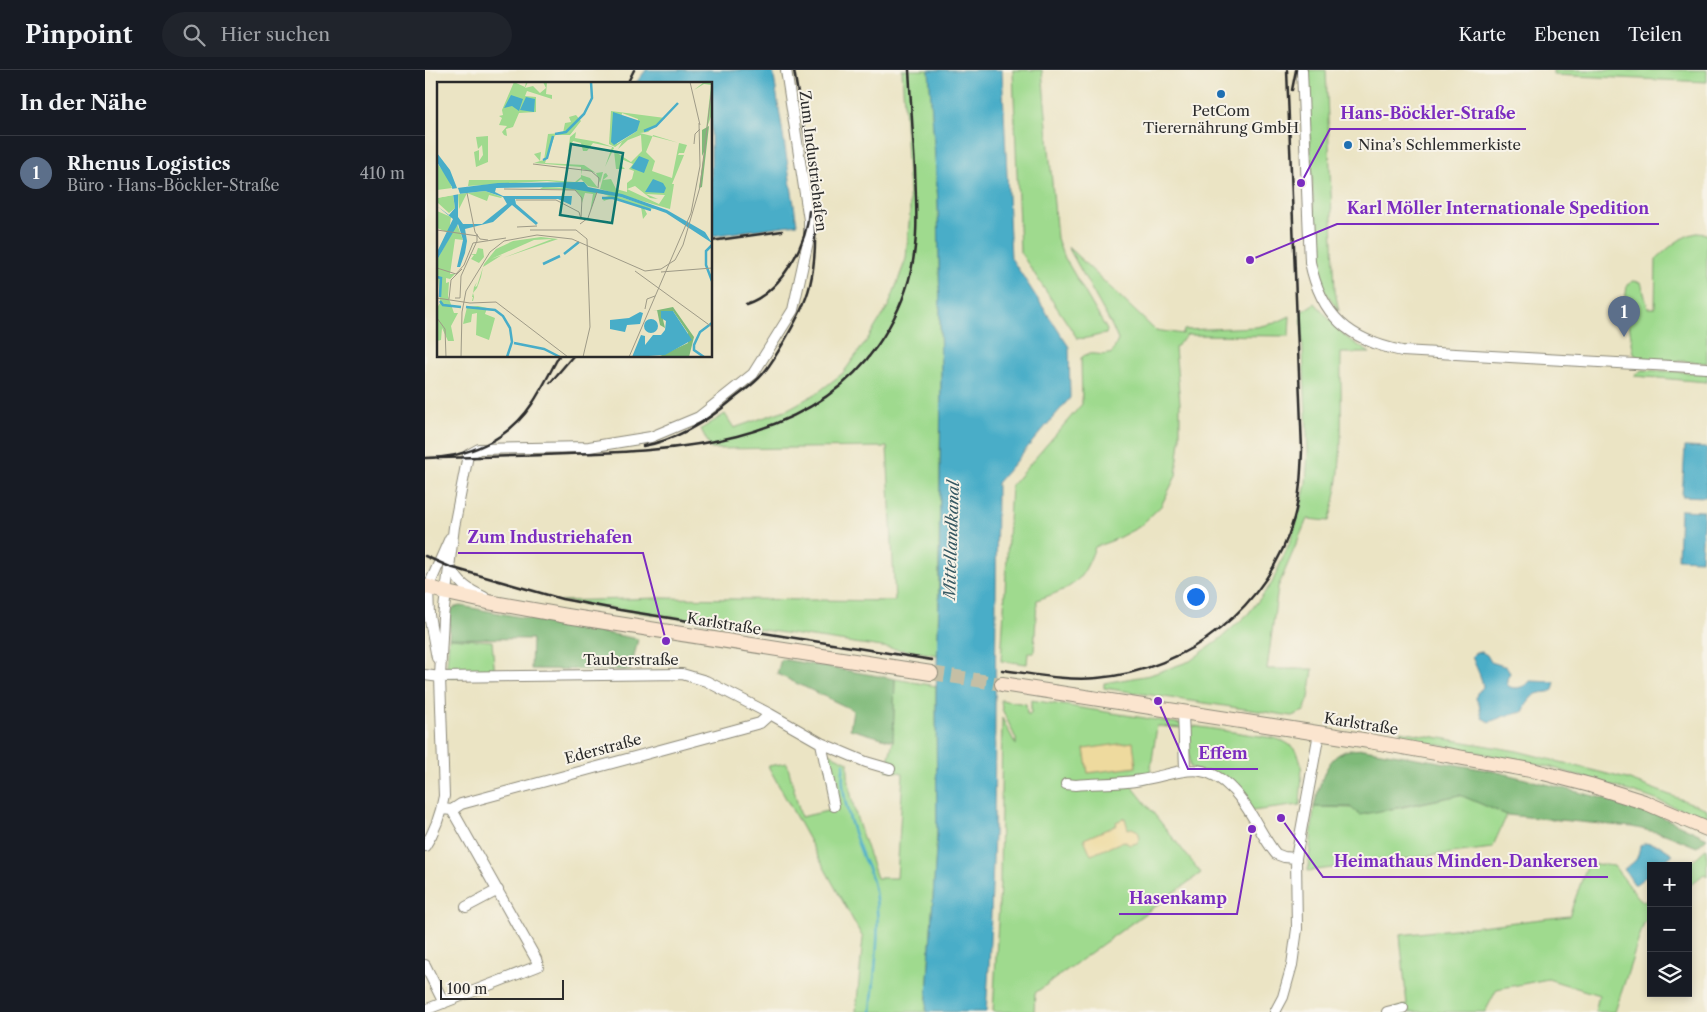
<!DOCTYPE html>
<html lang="de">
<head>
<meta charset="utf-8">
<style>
	body { margin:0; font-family:"Libre Caslon Text",serif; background:#20242c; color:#f1f3f6 }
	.controls { position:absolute; right:15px; bottom:15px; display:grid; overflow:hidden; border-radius:0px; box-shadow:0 2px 8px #0003 }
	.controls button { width:45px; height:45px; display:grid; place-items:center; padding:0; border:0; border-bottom:1px solid #363941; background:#171b24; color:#f1f3f6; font:25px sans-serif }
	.scale { position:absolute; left:15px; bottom:12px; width:124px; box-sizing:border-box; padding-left:5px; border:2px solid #2b2b2b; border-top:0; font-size:14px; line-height:18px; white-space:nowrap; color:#2b2b2b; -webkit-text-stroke:4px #f7f3e8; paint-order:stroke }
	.you { position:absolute; left:770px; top:526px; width:18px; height:18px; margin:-12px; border:4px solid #fff; border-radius:50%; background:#1a73e8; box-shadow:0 0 0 8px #1a73e833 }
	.badge { display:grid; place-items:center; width:32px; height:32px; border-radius:50%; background:#1f6fb2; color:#fff; font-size:16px; font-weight:700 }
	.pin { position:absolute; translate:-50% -41px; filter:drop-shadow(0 1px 2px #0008) }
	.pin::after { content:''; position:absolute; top:26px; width:18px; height:15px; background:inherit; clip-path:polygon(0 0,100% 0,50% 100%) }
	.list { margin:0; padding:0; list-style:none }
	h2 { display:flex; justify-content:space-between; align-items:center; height:65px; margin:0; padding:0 20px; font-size:21px }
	h2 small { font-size:16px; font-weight:400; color:#9ea1a6 }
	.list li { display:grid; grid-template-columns:32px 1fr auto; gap:15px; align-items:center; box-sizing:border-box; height:75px; padding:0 20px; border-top:1px solid #363941 }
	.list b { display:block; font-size:19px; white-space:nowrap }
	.list p { margin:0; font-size:16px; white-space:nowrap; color:#9ea1a6 }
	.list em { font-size:16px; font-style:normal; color:#9ea1a6 }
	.icon { flex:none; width:28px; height:28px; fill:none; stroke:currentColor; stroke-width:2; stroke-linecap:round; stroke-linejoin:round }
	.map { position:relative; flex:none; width:1282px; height:942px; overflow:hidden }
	header { display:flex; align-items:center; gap:30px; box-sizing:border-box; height:70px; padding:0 25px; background:#171b24; border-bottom:1px solid #363941 }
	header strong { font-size:24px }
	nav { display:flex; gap:28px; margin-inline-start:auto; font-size:18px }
	.search { width:350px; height:45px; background:#20242c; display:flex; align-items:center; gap:12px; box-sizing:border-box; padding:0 18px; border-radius:28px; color:#9ea1a6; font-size:19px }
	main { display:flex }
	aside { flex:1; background:#171b24 }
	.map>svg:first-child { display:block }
	.green { fill:#9fda8e; stroke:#65825c }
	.forest { fill:#7fba79; stroke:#557252 }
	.sand { fill:#eeda9e; stroke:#8c8264 }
	.water { fill:#48adc8; stroke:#3a6c7a }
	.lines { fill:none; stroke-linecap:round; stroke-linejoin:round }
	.stream { stroke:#48adc8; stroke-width:2.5 }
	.secondary-tunnel { stroke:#c5bfa5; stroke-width:14; stroke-dasharray:14 7; stroke-linecap:butt }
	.street-casing { stroke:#8b8878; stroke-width:12 }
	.secondary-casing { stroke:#8b8878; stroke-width:16 }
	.street { stroke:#fff; stroke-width:10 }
	.secondary { stroke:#fbe5cf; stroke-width:14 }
	.rail { stroke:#2b2b2b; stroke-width:2.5 }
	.poi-dot { fill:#1f6fb2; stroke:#f7f3e8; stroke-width:2 }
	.labels { text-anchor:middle; stroke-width:4; stroke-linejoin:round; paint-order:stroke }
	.poi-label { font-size:15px; fill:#2b2b2b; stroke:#f7f3e8 }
	.street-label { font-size:15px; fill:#2b2b2b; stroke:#f7f3e8 }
	.water-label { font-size:16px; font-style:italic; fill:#355862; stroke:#f7f3e8 }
	.inset-river { fill:none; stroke:#48adc8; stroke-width:2.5 }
	.inset-road { fill:none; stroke:#9e9a87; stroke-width:1 }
	.view { fill:#0f766e; fill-opacity:0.15; stroke:#0f766e; stroke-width:2.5 }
	.inset-edge { fill:none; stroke:#2b2b2b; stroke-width:2.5 }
	.leader { fill:none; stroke:#7b2cbf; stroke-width:2 }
	.callout-dot { fill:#7b2cbf; stroke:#f7f3e8; stroke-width:2 }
	.callout-label { font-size:16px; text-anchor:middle; font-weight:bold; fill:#7b2cbf; stroke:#f7f3e8; stroke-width:4; stroke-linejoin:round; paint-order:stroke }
</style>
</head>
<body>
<header>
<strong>Pinpoint</strong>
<div class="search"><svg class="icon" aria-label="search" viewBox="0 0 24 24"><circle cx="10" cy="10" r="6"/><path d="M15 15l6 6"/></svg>Hier suchen</div>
<nav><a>Karte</a><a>Ebenen</a><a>Teilen</a></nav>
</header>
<main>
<aside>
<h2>In der Nähe<small></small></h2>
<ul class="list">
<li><span class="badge" style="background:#5c6f8a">1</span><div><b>Rhenus Logistics</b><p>Büro · Hans-Böckler-Straße</p></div><em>410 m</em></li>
</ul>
</aside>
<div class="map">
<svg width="1282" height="942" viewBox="0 0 1282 942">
	<rect width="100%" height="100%" fill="#f7f3e8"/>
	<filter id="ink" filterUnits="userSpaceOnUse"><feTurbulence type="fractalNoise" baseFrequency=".02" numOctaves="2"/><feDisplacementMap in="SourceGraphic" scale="10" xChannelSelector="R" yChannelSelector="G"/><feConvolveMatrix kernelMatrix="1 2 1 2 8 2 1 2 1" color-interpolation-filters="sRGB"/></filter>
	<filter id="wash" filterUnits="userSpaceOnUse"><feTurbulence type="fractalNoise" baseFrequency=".0096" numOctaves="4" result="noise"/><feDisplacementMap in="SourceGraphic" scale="20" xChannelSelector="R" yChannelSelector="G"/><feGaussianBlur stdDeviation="1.12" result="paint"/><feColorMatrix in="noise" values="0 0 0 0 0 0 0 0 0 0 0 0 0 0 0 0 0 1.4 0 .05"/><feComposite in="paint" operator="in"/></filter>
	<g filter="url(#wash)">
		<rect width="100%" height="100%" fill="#ebe4c4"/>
		<path class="green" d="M 477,0 L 504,0 L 513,132 L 516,304 L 513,585 L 135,531 L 235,528 L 470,531 L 462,377 L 286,379 L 276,359 L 300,344 L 309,358 L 363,339 L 392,323 L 418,303 L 442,270 L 464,235 L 481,189 L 485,141 Z
			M 588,0 L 617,0 L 632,168 L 637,183 L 682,260 L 681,264 C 671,265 661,270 652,268 L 595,182 Z
			M 881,0 L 901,0 L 910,221 L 914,241 L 900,221 L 892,200 Z
			M 1128,0 L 1282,0 L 1282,12 L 1128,5 Z
			M 1272,163 L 1282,164 L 1282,293 L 1215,288 L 1209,284 L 1200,231 L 1202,216 L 1208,211 L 1216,212 L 1223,238 L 1230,238 L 1231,189 C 1244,178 1255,166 1272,163 Z
			M 643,177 L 730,260 L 758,264 L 759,260 L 831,257 L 850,253 L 865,246 L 864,266 L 762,265 L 750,278 L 755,333 L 755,370 L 751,406 L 736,436 L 714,457 L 689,470 L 670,477 C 656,515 648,517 612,530 L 609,583 L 603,583 L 602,594 L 576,591 L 586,416 L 657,334 L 656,288 C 665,279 676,288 687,283 L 693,270 L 687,256 Z
			M 890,233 L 921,267 L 945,283 L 916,283 C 915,338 921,398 904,451 L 882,449 L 853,517 L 842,599 L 888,599 L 884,628 L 879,641 L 867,646 L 679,618 L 679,613 L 725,605 L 765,591 L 796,568 L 823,544 L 847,513 L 866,469 L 875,440 L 881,413 L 883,382 L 876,242 Z
			M 1218,300 L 1282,303 L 1282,312 L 1209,306 Z
			M 24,568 L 67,571 L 70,606 L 21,607 Z
			M 470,609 L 511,616 L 512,763 L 501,942 L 431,942 L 438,868 L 343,696 L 362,693 L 376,747 L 411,739 L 399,681 L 423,692 C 421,727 441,774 452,808 L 472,808 L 478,703 L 461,700 L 468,671 Z
			M 576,630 L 601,634 L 602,644 L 606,644 L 606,630 L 757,654 L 757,658 L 732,656 L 724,711 L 706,715 L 776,803 L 610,923 L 609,942 L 568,942 L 575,814 L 577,648 L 591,675 L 591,669 L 577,639 Z
			M 762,655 L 848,668 C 885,676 876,706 875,735 L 827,741 L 812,720 L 765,697 Z
			M 975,661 L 1092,681 L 1202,709 L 1282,739 L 1282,749 L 1220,726 L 1125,697 L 979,668 Z
			M 1035,725 L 1082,745 L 1067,778 L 883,801 L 889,737 L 969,739 Z
			M 1282,778 L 1282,806 L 1279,804 L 1263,817 L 1263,796 L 1262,796 Z
			M 1163,793 L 1189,796 L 1213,827 L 1219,832 L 1226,827 L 1226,848 L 1219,853 L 1190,942 L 1170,942 L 1174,925 L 1123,909 L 1072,919 L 1060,942 L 960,942 L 982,935 L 975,865 L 1144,846 Z"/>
		<path class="forest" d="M 36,536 L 213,569 L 206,600 L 106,599 L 107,569 L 24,568 L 25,542 L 29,537 Z
			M 356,589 L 470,609 L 468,671 L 425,659 L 428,640 L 352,604 Z
			M 938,679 L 1068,701 L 1181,729 L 1231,744 L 1282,768 L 1272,777 L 1240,764 L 1207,757 L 1082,745 L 1035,725 L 935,745 L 925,737 L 889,737 C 894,719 899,690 918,682 C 923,679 932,680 938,679 Z"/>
		<path class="sand" d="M 708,672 L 711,697 L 663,703 L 659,679 Z
			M 700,748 L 703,759 L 707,758 L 713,761 L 715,768 L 712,773 L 705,775 L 699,771 L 666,785 L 659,769 L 692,755 L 691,752 Z"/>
		<path class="water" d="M 221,0 L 348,0 L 372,154 L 286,166 L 286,14 L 210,14 Z
			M 504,0 L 577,0 L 586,188 L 644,277 L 645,328 L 572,413 L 569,764 L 564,897 L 561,942 L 501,942 L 512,763 L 511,626 L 514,531 L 516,304 L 513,132 Z
			M 1260,377 L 1282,378 L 1281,427 L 1257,426 Z
			M 1255,440 L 1279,441 L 1276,490 L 1253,489 Z
			M 1057,582 L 1062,585 L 1066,592 L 1082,597 L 1085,603 L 1082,609 L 1082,615 C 1089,621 1100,617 1105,611 L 1130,612 L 1128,620 C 1123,623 1120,622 1115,623 C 1105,625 1102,634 1098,642 L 1080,646 L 1064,652 L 1057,648 L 1054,634 L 1051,629 L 1052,623 L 1058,617 C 1057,607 1050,596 1047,586 L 1050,583 Z
			M 1220,773 L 1234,775 L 1248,784 L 1234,796 L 1226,796 L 1226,803 L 1211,814 L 1209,814 L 1199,799 C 1212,790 1212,791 1215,776 Z"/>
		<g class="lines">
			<path class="stream" d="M 419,694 C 413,720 428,761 438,787 C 441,795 446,803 448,812 C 458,852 449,901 446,942"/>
		</g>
	</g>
	<g filter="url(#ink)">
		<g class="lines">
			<path class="secondary-tunnel" d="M 506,603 L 577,614"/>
			<defs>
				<path id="street" d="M 877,0 L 885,192 C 896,246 924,270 977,281 L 1282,298
					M 25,497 C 35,514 41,519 59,527
					M 12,588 L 4,545 L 3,518 L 25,468
					M 0,605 L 15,607 L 257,604 L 281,611 L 345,644 L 396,673 L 441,692 L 465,699
					M 758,642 L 760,699
					M 396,673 L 409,736
					M 641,714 L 651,715 C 672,713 695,714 716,710 C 753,704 777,687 808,720 C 826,738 835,764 851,784 L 859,787 L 871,788
					M 17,739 L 27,740 L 36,734 L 335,653 L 345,644
					M 0,776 C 10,761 16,743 19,726 L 15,607 L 18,547 L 29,457 L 43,385 L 54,379 L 164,377 L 226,367 L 274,347 L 328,304 L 368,240 L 384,167 L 384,150 L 361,0
					M 41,837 L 73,820
					M 0,895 L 19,933
					M 0,940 L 113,896 L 111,889 L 27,740
					M 850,942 L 858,927 L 867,895 L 872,859 L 871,788 L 894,663
					M 962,942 L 978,938"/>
				<path id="secondary" d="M 0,516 L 22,523 L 63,532 L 142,546 L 506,603
					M 577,614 L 944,671 L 1111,701 L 1165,715 L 1219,732 L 1282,759"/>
			</defs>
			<use href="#street" class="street-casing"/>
			<use href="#secondary" class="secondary-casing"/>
			<use href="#street" class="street"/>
			<use href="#secondary" class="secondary"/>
			<path class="rail" d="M 202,14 L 209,0
				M 867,20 L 871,0
				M 286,171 L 357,161
				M 321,234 C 355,223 382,175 384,141
				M 125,313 L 148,286
				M 218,376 C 253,370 284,350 311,327 C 319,321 327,315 334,308 C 345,297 352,283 360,270 C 370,252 380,235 385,215 C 400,153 379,63 369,0
				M 0,388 C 42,388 83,370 107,334 C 117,319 125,302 134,286
				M 13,388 C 56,387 99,386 142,384 C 251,381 383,375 452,276 C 468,253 480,228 486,201 C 494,167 491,133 490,99 C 488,66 486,33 484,0
				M 0,486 L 25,497 L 137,529 L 195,540 L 507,590
				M 577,600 C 609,604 641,611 672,608 C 762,601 845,536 869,448 C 875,426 876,403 877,380 L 862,0"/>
		</g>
	</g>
	<g class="poi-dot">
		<circle cx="796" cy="24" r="5"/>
		<circle cx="923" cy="75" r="5"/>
	</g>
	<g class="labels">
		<g class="poi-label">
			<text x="796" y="46">PetCom<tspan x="796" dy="17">Tierernährung GmbH</tspan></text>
			<text x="933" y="80" text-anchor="start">Nina’s Schlemmerkiste</text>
		</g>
		<g class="street-label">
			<text transform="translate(388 91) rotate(83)" y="5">Zum Industriehafen</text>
			<text transform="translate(299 554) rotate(9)" y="5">Karlstraße</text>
			<text x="206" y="595">Tauberstraße</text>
			<text transform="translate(936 654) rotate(9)" y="5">Karlstraße</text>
			<text transform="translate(178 679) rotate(-15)" y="5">Ederstraße</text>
		</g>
		<g class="water-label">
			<text transform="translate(526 470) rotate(-88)" y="6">Mittellandkanal</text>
		</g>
	</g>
	<g transform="translate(12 12)">
		<rect width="275" height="275" fill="#ebe4c4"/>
		<path d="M 77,0 L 88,5 L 89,0 L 91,0 L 88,6 L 96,4 L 103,11 L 109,6 L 106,0 L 110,0 L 109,12 L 115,13 L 115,17 L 90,9 L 88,14 L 99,15 L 99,30 L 82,31 L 76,45 L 69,47 L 70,54 L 67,53 L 65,50 L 70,44 L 62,43 L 65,36 L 62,34 L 66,33 L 65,28 ZM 267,0 L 275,0 L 275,32 L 269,48 L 274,3 L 267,2 L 257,8 ZM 174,29 L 228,36 L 211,50 L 203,51 L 250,63 L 247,71 L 242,71 L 241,73 L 247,73 L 235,102 L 237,102 L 233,127 L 163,107 L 167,92 L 169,91 L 171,94 L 166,98 L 174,97 L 179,107 L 190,110 L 190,101 L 195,97 L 197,89 L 192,87 L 196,82 L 184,77 L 183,82 L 188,87 L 179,87 L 177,69 L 194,80 L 205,69 L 204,53 L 191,58 L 181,67 L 185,60 L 178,65 L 172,62 ZM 185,31 L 201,37 L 200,49 L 180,62 ZM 216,53 L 242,61 L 235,96 L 215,89 L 218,79 L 209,70 ZM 198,104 L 213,116 L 221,117 L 209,112 L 228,113 L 222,122 L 190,107 ZM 139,33 L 144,39 L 133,53 L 118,53 L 108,81 L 147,83 L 159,91 L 166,90 L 163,101 L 159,91 L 145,87 L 144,93 L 153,96 L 161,106 L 151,104 L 144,97 L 138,102 L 110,99 L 31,104 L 32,98 L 112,98 L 138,100 L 144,95 L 144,85 L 97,81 L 103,79 L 97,72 L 104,70 L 103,79 L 107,78 L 111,52 L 126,51 L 128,41 L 134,40 L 132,35 ZM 139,50 L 138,56 L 161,60 L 176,65 L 177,66 L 168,85 L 175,65 L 156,61 L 150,69 L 146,69 L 144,61 L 136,59 L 131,71 L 133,55 ZM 51,54 L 51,80 L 39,85 L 37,70 L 42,68 L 42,79 L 46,73 L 45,63 L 41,67 L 39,55 ZM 0,81 L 11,96 L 15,106 L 0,108 ZM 106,105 L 135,106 L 160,110 L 153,130 L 156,112 L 148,111 L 145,121 L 143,113 L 138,108 L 103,107 ZM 48,109 L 65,115 L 64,116 L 52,113 L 50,119 L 30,111 L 22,127 L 21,112 ZM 161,110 L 184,115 L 220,127 L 207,126 L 210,132 L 206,137 L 204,125 L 175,116 L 164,120 L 167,119 L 165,116 L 172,114 ZM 16,113 L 18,126 L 12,131 L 1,121 L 0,116 ZM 0,129 L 14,135 L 12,151 L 0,146 ZM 20,142 L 26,158 L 18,157 L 13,192 L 18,192 L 13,197 L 9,196 L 9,201 L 12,200 L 11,214 L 17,231 L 21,231 L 14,244 L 17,259 L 11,259 L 5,246 L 4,258 L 0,259 L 0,226 L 3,221 L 0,178 ZM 104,155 L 121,157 L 66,176 L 115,157 L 97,158 L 54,177 L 65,173 L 46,185 L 44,195 L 40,206 L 36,211 L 37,215 L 36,219 L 35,219 L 36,215 L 35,215 L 36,211 L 37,205 L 40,200 L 38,205 L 40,204 L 47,182 L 59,167 L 76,159 ZM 41,166 L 46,167 L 47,175 L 42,181 L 34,177 L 37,173 L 33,172 L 39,172 ZM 41,224 L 50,226 L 48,232 L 58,236 L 52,258 L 39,253 L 40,231 L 35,232 L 34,240 L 26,242 L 30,225 Z" fill="#9fda8e" fill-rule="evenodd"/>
		<path d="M 272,44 L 265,105 L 262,106 L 267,72 L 267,70 L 265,74 L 265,48 ZM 236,225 L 257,255 L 252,275 L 221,275 L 251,261 L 251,251 L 236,229 L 224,229 L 228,246 L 223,243 L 220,228 L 216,229 Z" fill="#7fba79"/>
		<path d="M 74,13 L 86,17 L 82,29 L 75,24 L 67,26 ZM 89,15 L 98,17 L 97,30 L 83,28 ZM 176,30 L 203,39 L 200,49 L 177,63 L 174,60 ZM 0,71 L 13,88 L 20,106 L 61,101 L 147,100 L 151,105 L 185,112 L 230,128 L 268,150 L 275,161 L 229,131 L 184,115 L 123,105 L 59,106 L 58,110 L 66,114 L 135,114 L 134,123 L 121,117 L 78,117 L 79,122 L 101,141 L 99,143 L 75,123 L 56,140 L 28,147 L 30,159 L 28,171 L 23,185 L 20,185 L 26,158 L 21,142 L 0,178 L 0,170 L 16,137 L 0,124 L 12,133 L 18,126 L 15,105 L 0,80 ZM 48,109 L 66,115 L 70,122 L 45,142 L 26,142 L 21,135 L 21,112 ZM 202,74 L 212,78 L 207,91 L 194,86 ZM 216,97 L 226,101 L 229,106 L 227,111 L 208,110 ZM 224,229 L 236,229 L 255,258 L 228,273 L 195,275 L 204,253 L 208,254 L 208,263 L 216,253 L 224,253 L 228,248 L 229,239 L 224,236 ZM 203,230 L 206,231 L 203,242 L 190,243 L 188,250 L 173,247 L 173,238 L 192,236 ZM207 244a7 7 0 1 1 14 0a7 7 0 1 1-14 0Z" fill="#48adc8" fill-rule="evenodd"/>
		<path d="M 21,106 L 23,112 L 0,116 L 0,109 Z" fill="#ebe4c4"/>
		<path class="inset-river" d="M 207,49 L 219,44 L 241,21M 118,52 L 129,50 L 147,32 L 155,16 L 154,0M 106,78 L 110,76 L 116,54M 165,116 L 176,116 L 214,128M 275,163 L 269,169 L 269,183 L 275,199M 127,172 L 142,160M 106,182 L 123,174M 0,195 L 4,196 L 3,215M 3,219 L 6,223 L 24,225M 29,225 L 58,228 L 66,234 L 73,246 L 75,260 L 70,275M 77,261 L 107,267 L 123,275M 267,275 L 257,268 L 257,263 L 263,250 L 275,241"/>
		<path class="inset-road" d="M 253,0 L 263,43M 257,62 L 258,52 L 263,47M 96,82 L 154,89 L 162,96 L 161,106M 67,107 L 138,108 L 145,116 L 144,136M 30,111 L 38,150 L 43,157 L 51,158M 79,118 L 119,118 L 142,130 L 144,137M 143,142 L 151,136 L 160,110M 80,145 L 100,144M 0,148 L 41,154M 93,148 L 139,148 L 150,157 L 153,245 L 146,275M 0,186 L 19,192 L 27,183 L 36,161 L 69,156M 198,189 L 275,245M 224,190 L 275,186M 0,216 L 33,221 L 59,220 L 131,275M 18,216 L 23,216 L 24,194 L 40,159 L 40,152M 12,217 L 14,198 L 25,187M 208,227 L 210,217 L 218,214M 0,236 L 8,247 L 9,275M 24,275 L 25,230 L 29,209 L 53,170 L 67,159 L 100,153 L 135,157 L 208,189 L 224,187 L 238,178 L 246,163 L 263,105 L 275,4M 192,275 L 254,131 L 263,84 L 262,41"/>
		<path class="view" d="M 134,62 L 186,71 L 175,141 L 123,133 Z"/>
		<rect width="275" height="275" class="inset-edge"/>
	</g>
	<path class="leader" d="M876 113L905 59H1101M825 190L912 154H1234M241 571L218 483H33M733 631L763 699H833M856 748L898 807H1183M827 759L812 844H694"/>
	<g class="callout-dot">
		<circle cx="876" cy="113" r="5"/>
		<circle cx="825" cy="190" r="5"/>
		<circle cx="241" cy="571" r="5"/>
		<circle cx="733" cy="631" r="5"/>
		<circle cx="856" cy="748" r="5"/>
		<circle cx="827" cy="759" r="5"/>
	</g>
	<g class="callout-label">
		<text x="1003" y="49">Hans-Böckler-Straße</text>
		<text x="1073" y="144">Karl Möller Internationale Spedition</text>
		<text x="125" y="473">Zum Industriehafen</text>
		<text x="798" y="689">Effem</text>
		<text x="1041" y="797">Heimathaus Minden-Dankersen</text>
		<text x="753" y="834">Hasenkamp</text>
	</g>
</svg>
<div class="controls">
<button>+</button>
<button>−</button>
<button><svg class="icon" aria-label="layers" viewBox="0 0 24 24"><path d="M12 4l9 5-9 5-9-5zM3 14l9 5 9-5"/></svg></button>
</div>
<div class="scale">100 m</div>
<div class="you"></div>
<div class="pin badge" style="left:1199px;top:267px;background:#5c6f8a">1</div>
</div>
</main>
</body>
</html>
